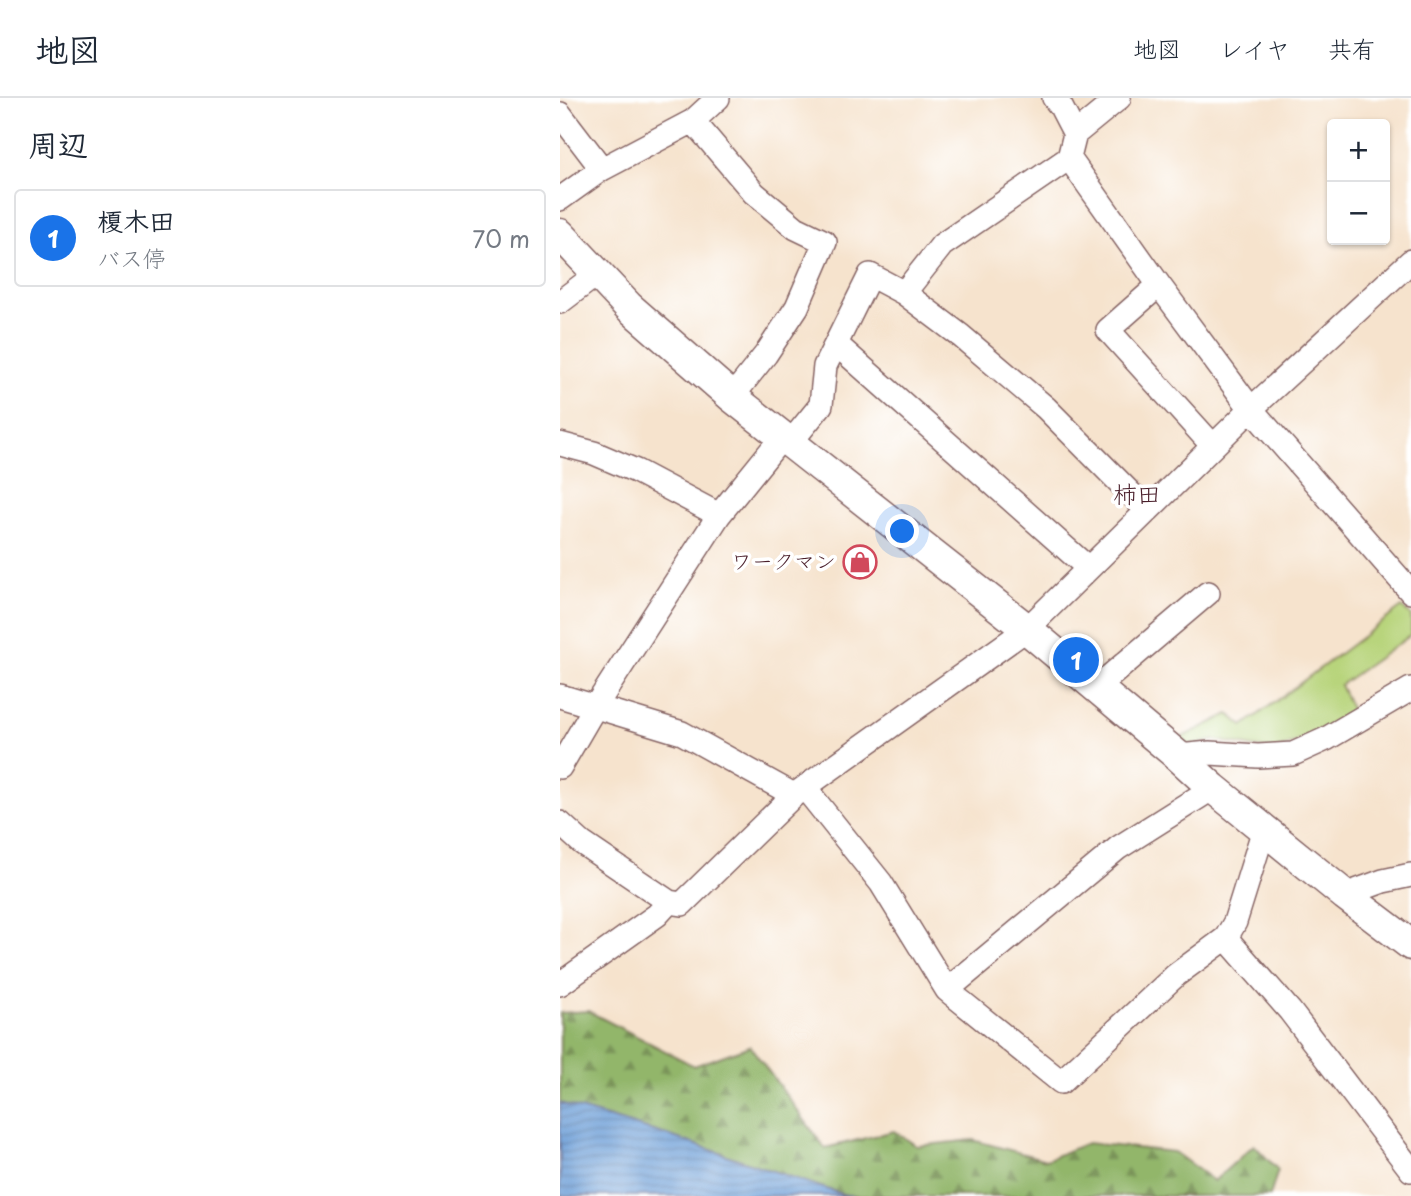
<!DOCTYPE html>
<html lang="ja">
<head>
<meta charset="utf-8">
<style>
	body { margin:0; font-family:"Playpen Sans","Klee One",sans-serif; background:#f2f2f3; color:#1f2937 }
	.controls { position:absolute; right:21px; top:21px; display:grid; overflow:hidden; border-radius:7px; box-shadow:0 2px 5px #0004 }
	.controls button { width:63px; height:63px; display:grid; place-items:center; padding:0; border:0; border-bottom:2px solid #e0e1e3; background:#fff; color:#1f2937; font:35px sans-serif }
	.you { position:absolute; left:343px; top:434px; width:24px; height:24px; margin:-18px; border:5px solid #fff; border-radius:50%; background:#1a73e8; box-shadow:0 0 0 10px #1a73e833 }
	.badge { display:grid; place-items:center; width:46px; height:46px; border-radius:50%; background:#1a73e8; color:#fff; font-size:23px; font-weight:700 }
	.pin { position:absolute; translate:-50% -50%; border:4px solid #fff; box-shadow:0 2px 7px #0006 }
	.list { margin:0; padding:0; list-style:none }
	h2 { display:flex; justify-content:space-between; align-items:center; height:91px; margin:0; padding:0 28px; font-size:30px }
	h2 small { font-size:23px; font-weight:400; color:#747a83 }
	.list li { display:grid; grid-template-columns:46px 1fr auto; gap:21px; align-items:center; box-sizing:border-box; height:98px; margin:0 14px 14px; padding:0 14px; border:2px solid #e0e1e3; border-radius:7px }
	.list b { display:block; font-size:26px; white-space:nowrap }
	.list p { margin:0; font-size:23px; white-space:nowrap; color:#747a83 }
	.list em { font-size:23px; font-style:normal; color:#747a83 }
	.map { position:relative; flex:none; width:851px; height:1098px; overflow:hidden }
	header { display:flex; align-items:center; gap:42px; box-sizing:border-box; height:98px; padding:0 35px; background:#fff; border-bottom:2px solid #e0e1e3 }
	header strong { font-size:33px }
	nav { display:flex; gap:38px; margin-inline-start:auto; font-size:24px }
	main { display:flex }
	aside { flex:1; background:#fff }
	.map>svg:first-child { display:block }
	.grass { fill:#b8d47b; stroke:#817a53; stroke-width:2 }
	.forest { fill:url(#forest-firs); stroke:#6e6a4b; stroke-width:2 }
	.water { fill:url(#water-rules); stroke:#5b5e81; stroke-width:2 }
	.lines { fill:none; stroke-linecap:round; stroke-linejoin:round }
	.minor-casing { stroke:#866464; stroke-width:26 }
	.tertiary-casing { stroke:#866464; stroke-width:33 }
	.minor { stroke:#fff; stroke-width:23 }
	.tertiary { stroke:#fff; stroke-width:30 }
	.labels { text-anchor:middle; stroke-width:7; stroke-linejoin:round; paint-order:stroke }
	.poi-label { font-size:21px; fill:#4a1f2b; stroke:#fff; text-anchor:end }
	.quarter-label { font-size:24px; fill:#4a1f2b; stroke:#fff }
</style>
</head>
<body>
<header>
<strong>地図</strong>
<nav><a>地図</a><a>レイヤ</a><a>共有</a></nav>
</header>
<main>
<aside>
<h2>周辺<small></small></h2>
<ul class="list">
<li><span class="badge">1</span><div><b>榎木田</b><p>バス停</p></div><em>70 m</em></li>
</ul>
</aside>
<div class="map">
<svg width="851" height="1098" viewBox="0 0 851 1098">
	<defs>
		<pattern id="forest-firs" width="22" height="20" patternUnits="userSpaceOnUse" patternTransform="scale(1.75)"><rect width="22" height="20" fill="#92b66b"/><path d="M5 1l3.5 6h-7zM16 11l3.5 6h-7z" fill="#799358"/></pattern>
		<pattern id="water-rules" width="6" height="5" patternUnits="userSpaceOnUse" patternTransform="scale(1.75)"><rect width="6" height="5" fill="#6c9ed7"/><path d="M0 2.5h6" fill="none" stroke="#5b80af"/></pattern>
	</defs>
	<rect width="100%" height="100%" fill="#fff"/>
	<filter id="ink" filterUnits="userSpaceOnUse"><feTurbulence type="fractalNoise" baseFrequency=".0143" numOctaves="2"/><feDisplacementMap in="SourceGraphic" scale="14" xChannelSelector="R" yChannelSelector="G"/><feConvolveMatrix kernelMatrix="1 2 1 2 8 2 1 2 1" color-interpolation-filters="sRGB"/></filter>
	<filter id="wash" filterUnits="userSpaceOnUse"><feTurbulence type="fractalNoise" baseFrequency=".00686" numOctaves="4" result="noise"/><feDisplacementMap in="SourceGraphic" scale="28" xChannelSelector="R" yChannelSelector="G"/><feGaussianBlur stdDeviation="1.57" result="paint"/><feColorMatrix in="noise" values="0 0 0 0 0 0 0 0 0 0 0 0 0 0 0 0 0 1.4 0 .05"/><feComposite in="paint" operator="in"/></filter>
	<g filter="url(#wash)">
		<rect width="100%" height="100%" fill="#f6e3cd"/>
		<path class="grass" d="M 842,509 L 851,518 L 851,537 L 780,587 L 795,619 L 714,653 L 656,642 L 605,653 L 600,650 L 669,616 L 683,628 Z"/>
		<path class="forest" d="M 28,913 L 134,968 L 190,948 L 265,1050 L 334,1033 L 357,1048 L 413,1042 L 486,1062 L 527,1045 L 614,1054 L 654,1083 L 694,1047 L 718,1072 L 710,1098 L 293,1098 L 282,1096 L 110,1038 L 0,1005 L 0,915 Z"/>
		<path class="water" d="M 0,1005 L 110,1038 L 281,1096 L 293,1098 L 0,1098 Z"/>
	</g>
	<g filter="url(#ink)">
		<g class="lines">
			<defs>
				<path id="minor" d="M 494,0 L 501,9 L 515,36 L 509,60 L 599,187 L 691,311 L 851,494
					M 0,16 L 42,71
					M 133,23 L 194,95 L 236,130 L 265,144 L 237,209 L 206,256 L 172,299
					M 515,36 L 559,0
					M 0,101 L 42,71 L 133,23 L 158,0
					M 599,187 L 548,232 L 653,348
					M 344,195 L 401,238 L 486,310 L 587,412
					M 0,204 L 37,176
					M 276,246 L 528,470
					M 231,344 L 261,307 L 265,268 L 310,177 L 344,195 L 382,147 L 509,60
					M 0,346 L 34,355 L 76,373 L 159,417
					M 536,590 L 648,495
					M 0,598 L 122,635 L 234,697
					M 618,658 L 650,655 L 698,658 L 733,656 L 766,641 L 851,591
					M 0,669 L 35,609 L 159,417 L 223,338
					M 245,690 L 321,785 L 387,892 L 501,984 L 616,877 L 666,840
					M 0,725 L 22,745 L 109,804
					M 704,731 L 675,824 L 666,840 L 730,913 L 851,1072
					M 785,797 L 823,783 L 851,777
					M 0,886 L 97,817 L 109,804 L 122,806 L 234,697 L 467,531 L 691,311 L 851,163
					M 387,892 L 558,750 L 653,690"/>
				<path id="tertiary" d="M 0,136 L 69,209 L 172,299 L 467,531 L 618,658 L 653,690 L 785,797 L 851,847"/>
			</defs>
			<use href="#minor" class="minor-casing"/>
			<use href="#tertiary" class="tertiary-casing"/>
			<use href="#minor" class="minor"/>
			<use href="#tertiary" class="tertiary"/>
		</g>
	</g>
	<defs>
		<symbol id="shop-ring" viewBox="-11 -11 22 22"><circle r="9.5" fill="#fff" stroke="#d1495b" stroke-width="1.5"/><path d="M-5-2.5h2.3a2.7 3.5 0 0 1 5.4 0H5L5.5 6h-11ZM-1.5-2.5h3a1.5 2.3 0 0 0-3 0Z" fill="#d1495b"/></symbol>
	</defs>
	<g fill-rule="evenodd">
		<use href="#shop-ring" x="281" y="445" width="38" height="38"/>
	</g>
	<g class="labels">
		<g class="poi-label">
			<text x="276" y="471">ワークマン</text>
		</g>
		<g class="quarter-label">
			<text x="577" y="405">柿田</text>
		</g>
	</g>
</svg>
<div class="controls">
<button>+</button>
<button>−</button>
</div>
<div class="you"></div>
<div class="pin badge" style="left:516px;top:562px">1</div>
</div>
</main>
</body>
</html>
